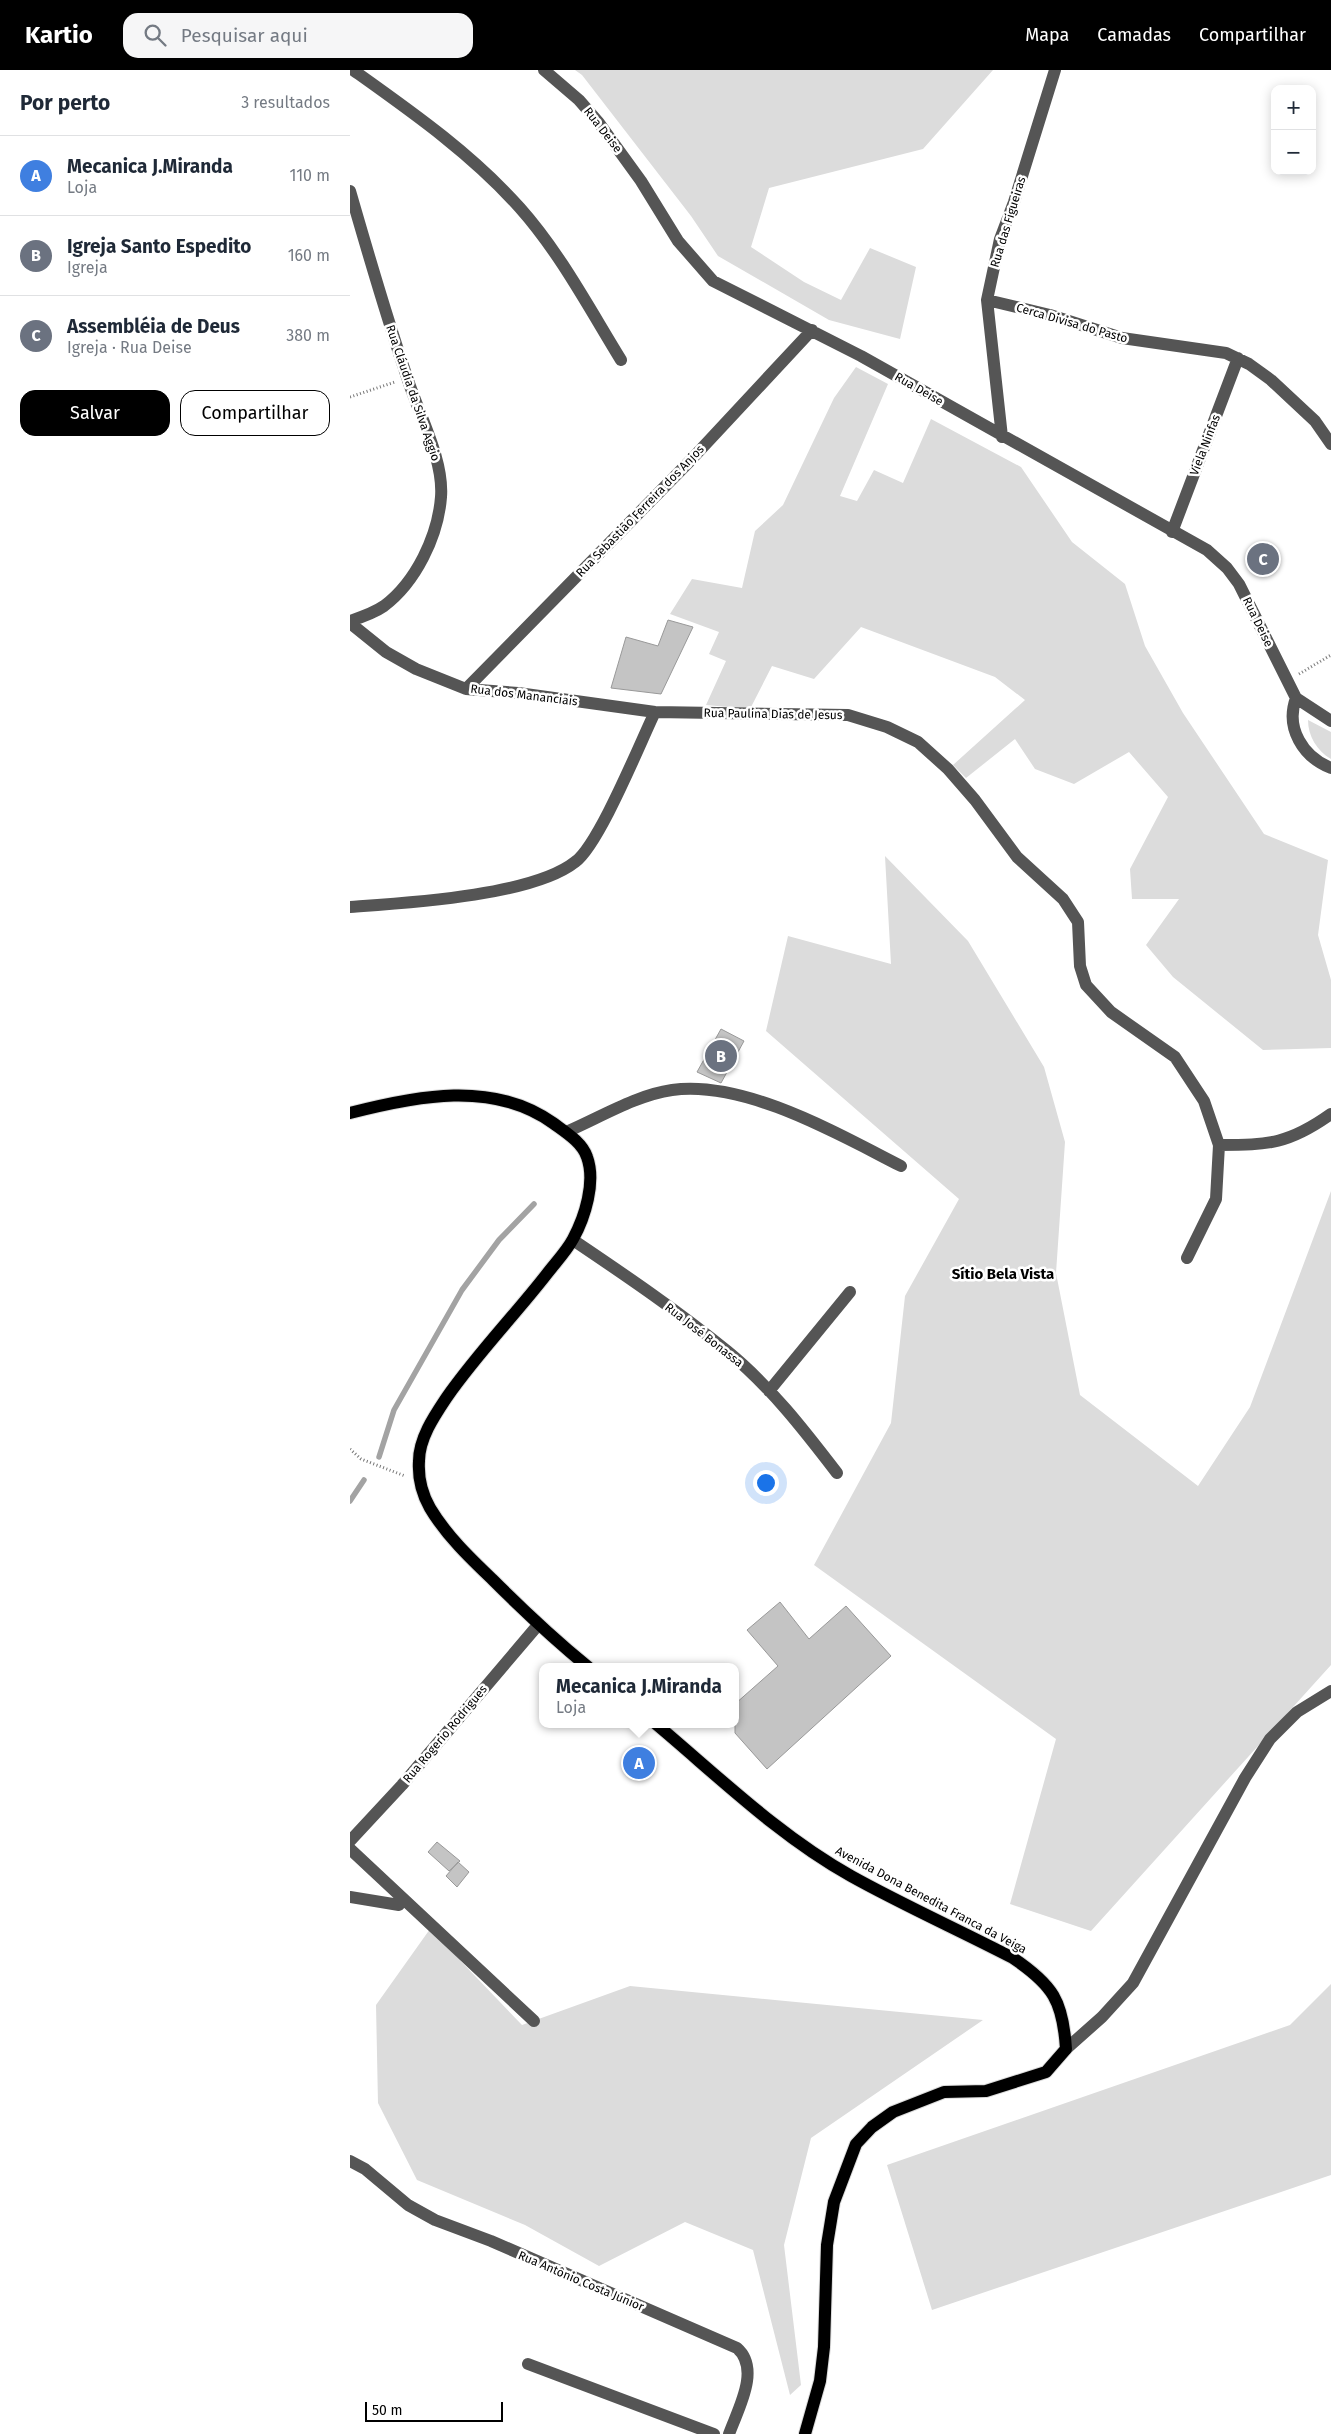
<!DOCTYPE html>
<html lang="pt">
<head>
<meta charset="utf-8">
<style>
	body { margin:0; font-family:"Fira Sans",sans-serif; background:#f6f6f7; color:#1f2937 }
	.controls { position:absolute; right:15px; top:15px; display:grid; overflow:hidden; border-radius:10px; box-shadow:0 2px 12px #0003 }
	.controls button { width:45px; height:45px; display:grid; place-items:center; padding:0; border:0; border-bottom:1px solid #e0e1e3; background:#fff; color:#1f2937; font:25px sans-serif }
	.scale { position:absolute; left:15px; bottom:12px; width:138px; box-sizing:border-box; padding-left:5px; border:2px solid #000; border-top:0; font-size:14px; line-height:18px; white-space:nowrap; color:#000; -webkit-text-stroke:4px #fff; paint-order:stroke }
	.you { position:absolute; left:415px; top:1412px; width:18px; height:18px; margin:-12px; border:4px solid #fff; border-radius:50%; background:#1a73e8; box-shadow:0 0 0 8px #1a73e833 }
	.badge { display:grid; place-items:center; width:32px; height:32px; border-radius:50%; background:#000; color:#fff; font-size:16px; font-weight:700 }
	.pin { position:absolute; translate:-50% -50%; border:2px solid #fff; box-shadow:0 1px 5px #0006 }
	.popup { position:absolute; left:189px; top:1593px; width:200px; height:65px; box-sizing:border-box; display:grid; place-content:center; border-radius:10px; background:#fff; filter:drop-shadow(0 1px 4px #0005); font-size:16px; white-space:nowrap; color:#747a83 }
	.popup b { font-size:19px; color:#1f2937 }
	.popup::after { content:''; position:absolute; left:50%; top:100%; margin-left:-10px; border:10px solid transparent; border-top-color:#fff }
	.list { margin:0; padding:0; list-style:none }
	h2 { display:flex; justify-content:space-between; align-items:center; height:65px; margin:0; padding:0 20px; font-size:21px }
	h2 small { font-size:16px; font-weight:400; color:#747a83 }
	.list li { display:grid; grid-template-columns:32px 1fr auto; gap:15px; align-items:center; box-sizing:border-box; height:80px; padding:0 20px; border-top:1px solid #e0e1e3 }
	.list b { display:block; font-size:19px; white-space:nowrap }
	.list p { margin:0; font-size:16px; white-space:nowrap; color:#747a83 }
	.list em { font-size:16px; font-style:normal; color:#747a83 }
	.actions { display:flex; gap:10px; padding:15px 20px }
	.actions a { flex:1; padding:11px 0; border:1px solid #000; border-radius:15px; text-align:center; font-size:18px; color:#000 }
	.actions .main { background:#000; color:#fff }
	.icon { flex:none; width:28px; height:28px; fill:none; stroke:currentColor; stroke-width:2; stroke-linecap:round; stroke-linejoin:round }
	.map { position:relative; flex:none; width:981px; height:2364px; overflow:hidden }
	header { display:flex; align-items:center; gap:30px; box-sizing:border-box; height:70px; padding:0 25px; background:#000; color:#fff }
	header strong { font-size:24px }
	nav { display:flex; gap:28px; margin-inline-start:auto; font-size:18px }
	.search { width:350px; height:45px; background:#f6f6f7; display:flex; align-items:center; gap:12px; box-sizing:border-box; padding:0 18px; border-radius:15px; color:#747a83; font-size:19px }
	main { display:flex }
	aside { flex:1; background:#fff }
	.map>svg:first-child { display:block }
	.green { fill:#dcdcdc }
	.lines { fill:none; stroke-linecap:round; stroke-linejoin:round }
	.stream { stroke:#a3a3a3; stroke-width:5.5 }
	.building { fill:#c4c4c4; stroke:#999 }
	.major-casing { stroke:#dbdbdb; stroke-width:14 }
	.path { stroke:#777; stroke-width:3; stroke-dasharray:1 2.5; stroke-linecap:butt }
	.minor { stroke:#555; stroke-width:12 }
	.major { stroke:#000; stroke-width:12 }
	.labels { text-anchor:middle; stroke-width:5; stroke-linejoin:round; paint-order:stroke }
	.street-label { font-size:12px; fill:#000; stroke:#fff }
	.quarter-label { font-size:15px; font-weight:bold; fill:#000; stroke:#fff }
</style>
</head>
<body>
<header>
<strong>Kartio</strong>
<div class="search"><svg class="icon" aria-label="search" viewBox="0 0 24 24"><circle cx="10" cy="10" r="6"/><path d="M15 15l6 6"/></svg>Pesquisar aqui</div>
<nav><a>Mapa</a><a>Camadas</a><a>Compartilhar</a></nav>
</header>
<main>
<aside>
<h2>Por perto<small>3 resultados</small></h2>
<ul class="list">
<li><span class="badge" style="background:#3f7fe0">A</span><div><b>Mecanica J.Miranda</b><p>Loja</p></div><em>110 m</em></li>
<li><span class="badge" style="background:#6b7280">B</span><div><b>Igreja Santo Espedito</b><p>Igreja</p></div><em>160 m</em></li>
<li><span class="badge" style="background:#6b7280">C</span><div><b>Assembléia de Deus</b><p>Igreja · Rua Deise</p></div><em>380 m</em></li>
</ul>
<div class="actions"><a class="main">Salvar</a><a>Compartilhar</a></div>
</aside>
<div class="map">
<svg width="981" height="2364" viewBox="0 0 981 2364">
	<rect width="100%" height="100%" fill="#fff"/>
	<path class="green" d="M 225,0 L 643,0 L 573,79 L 419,118 L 401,177 L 454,212 L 491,230 L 520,178 L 566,197 L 550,269 L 479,250 L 368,186 L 341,146 L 232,5 Z
		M 506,297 L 538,314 L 490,426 L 507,431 L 524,400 L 553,413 L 581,349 L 671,397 L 722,472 L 775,514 L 795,576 L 833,643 L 914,764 L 978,790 L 968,865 L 981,910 L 981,978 L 913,980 L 823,907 L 796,875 L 829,829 L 782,829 L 780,799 L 818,727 L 779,682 L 724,714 L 685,699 L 665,669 L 616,708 L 603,695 L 675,630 L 645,607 L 511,557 L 464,609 L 422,596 L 400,639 L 356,635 L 376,591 L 359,584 L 369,562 L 320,544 L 342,509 L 392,518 L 405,461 L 433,435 L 484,328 Z
		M 958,650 L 981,662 L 981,689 C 967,681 958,666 958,650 Z
		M 535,786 L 618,871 L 694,997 L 715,1072 L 706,1203 L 730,1325 L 848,1416 L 900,1337 L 981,1121 L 981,1595 L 741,1861 L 660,1834 L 706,1669 L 464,1495 L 541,1353 L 555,1226 L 609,1129 L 416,961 L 438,866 L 541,894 Z
		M 80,1859 L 172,1955 L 280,1916 L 633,1950 L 461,2068 L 434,2175 L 451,2315 L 440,2325 L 403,2180 L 335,2152 L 249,2196 L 175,2155 L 67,2110 L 28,2033 L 26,1935 Z
		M 981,1914 L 981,2105 L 582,2240 L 537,2095 L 940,1955 Z"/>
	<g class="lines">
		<path class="stream" d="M 29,1387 L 44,1340 L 112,1220 L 149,1170 L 184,1134
			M 0,1431 L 14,1410"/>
	</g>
	<path class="building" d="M 318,550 L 343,557 L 311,624 L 261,618 L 276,567 L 308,576 Z
		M 371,959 L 394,971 L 371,1013 L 347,1002 Z
		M 430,1532 L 459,1569 L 496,1536 L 541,1586 L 417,1699 L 385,1663 L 385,1634 L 428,1596 L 397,1560 Z
		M 87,1772 L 110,1791 L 99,1801 L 78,1782 Z
		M 108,1792 L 119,1802 L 107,1817 L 96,1806 Z"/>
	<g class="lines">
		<defs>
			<path id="major" d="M 0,1043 C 66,1026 143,1010 203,1053 C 215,1062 232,1072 237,1087 C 246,1112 235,1147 223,1169 C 216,1182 205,1193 196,1205 C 164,1246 127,1284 97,1327 C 85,1345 69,1368 69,1391 C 68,1407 72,1424 80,1438 C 96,1465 120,1488 142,1509 C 173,1540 204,1569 238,1597
				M 306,1654 C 368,1706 429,1766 501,1806 C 553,1835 609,1860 663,1888 C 703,1915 713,1931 716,1979 L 696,2002 L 636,2021 L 594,2022 L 543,2042 L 522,2057 L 506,2074 L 484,2132 L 477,2175 L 474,2277 L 470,2311 L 455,2364"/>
		</defs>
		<use href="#major" class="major-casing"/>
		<path class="path" d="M 0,327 L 45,312
			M 949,604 L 981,585
			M 0,1379 L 11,1389 L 55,1406"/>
		<path class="minor" d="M 3,0 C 62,42 122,84 170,138 C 210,183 239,238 271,290
			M 194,0 L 229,30 L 249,53 L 291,111 L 328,171 L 363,211 L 511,286 L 857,480 L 877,498 L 889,514 L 946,628 L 981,651
			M 0,121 C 18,183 36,246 57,307 C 68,343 94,389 91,427 C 88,466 66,512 34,536 C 24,543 12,547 0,551
			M 637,230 L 700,245 L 772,268 L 876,283 L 899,294 L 921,310 L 965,351 L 981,374
			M 652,367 L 637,230 L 650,169 L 664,132 L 705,0
			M 822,462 L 888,288
			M 0,553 L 36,582 L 66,599 L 116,619 L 168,623 L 305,642 L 498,645 L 537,657 L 568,672 L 598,699 L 625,730 L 667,787 L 713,829 L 728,852 L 730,896 L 736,915 L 761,942 L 825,987 L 854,1031 L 869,1075 L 866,1129 L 837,1188
			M 116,619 L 339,392 L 462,260
			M 946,628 C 935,658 953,687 981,698
			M 0,837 C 56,833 182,826 225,792 C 249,775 290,673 305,642
			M 216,1062 C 249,1048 286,1025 322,1020 C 395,1010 488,1064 551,1096
			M 869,1075 C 919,1075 939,1074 981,1044
			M 223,1170 C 275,1205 328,1241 377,1281 C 420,1316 454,1360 487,1403
			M 419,1321 L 500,1222
			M 0,1771 L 52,1715 L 188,1555
			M 0,1779 L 184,1951
			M 0,1827 L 49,1835
			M 716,1979 L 752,1947 L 783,1913 L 895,1708 L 920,1669 L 947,1642 L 981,1621
			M 0,2091 L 15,2099 L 58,2135 L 85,2150 L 141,2171 L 387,2278 C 411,2299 388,2339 379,2364
			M 178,2294 L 364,2364"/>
		<use href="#major" class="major"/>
	</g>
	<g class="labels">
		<g class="street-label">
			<text transform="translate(253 60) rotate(52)" y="4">Rua Deise</text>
			<text transform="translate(658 152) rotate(-73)" y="4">Rua das Figueiras</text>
			<text transform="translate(722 253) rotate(16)" y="4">Cerca Divisa do Pasto</text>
			<text transform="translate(569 319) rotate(30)" y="4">Rua Deise</text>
			<text transform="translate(63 323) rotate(71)" y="4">Rua Cláudia da Silva Aggio</text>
			<text transform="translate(855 375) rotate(-69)" y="4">Viela Ninfas</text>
			<text transform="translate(290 441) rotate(-46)" y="4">Rua Sebastião Ferreira dos Anjos</text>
			<text transform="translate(908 552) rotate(64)" y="4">Rua Deise</text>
			<text transform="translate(174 625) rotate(7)" y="4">Rua dos Mananciais</text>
			<text transform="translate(423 644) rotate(1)" y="4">Rua Paulina Dias de Jesus</text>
			<text transform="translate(354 1265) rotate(38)" y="4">Rua José Bonassa</text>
			<text transform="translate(95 1664) rotate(-50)" y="4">Rua Rogerio Rodrigues</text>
			<text transform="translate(581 1830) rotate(28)" y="4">Avenida Dona Benedita Franca da Veiga</text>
			<text transform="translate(231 2211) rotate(23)" y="4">Rua Antônio Costa Júnior</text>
		</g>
		<g class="quarter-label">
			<text x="653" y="1209">Sítio Bela Vista</text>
		</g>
	</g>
</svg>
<div class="controls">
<button>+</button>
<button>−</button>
</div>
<div class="scale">50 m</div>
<div class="you"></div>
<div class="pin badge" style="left:289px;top:1693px;background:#3f7fe0">A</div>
<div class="popup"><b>Mecanica J.Miranda</b>Loja</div>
<div class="pin badge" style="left:371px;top:986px;background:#6b7280">B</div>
<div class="pin badge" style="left:913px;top:489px;background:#6b7280">C</div>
</div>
</main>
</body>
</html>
